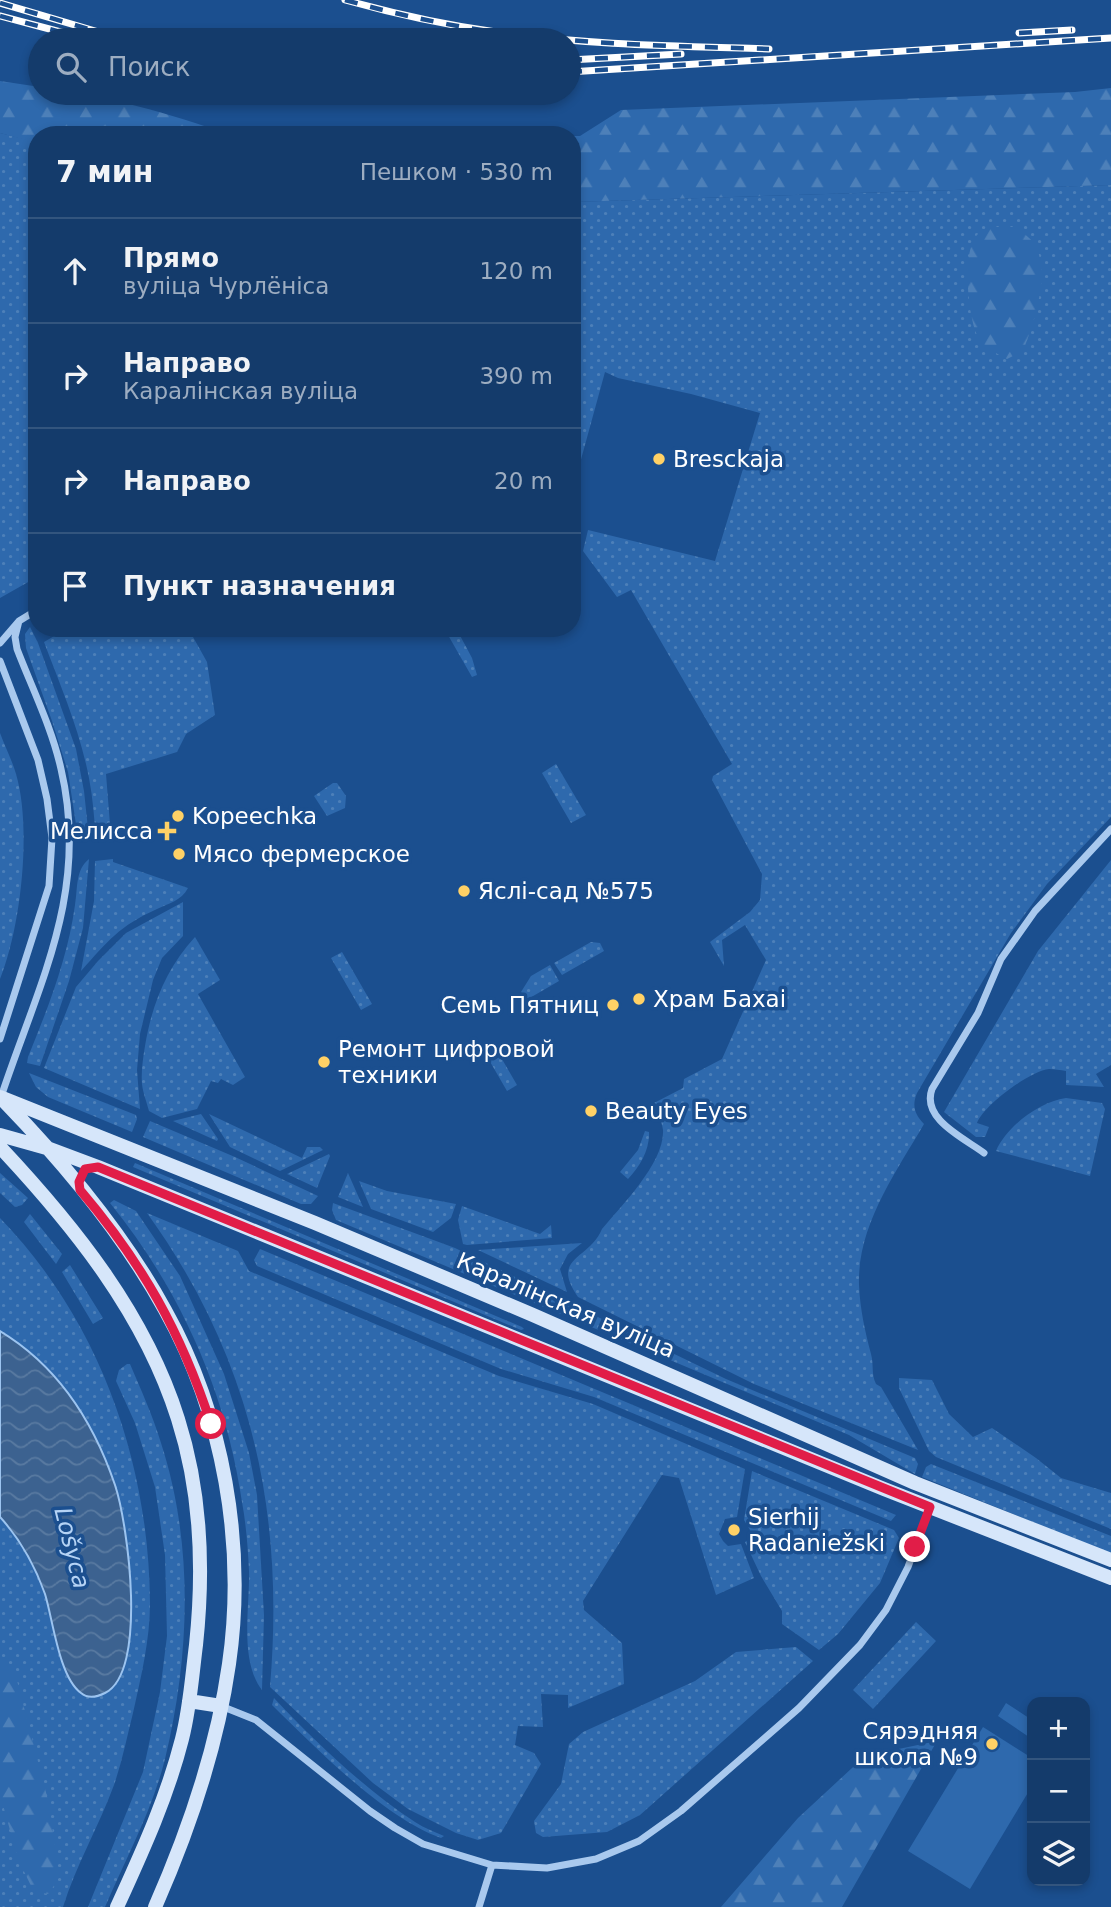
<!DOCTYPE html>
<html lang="ru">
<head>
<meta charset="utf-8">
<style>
	body { margin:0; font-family:"DejaVu Sans",sans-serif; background:#214673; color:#f1f3f6 }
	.controls { position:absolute; right:21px; bottom:21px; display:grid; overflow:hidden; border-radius:14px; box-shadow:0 4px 10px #0003 }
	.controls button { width:63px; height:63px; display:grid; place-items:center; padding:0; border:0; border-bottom:2px solid #33557e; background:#143b6b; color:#f1f3f6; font:35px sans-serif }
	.stop { position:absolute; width:21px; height:21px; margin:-16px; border:5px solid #e11d48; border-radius:50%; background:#fff }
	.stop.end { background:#e11d48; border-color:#fff; box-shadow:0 2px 7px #0008 }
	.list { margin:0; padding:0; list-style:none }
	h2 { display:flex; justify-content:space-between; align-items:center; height:91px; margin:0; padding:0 28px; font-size:30px }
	h2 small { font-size:23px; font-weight:400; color:#9dadc1 }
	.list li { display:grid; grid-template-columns:46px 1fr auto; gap:21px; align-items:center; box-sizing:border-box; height:105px; padding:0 28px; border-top:2px solid #33557e }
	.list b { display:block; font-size:26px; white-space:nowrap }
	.list p { margin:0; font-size:23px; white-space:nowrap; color:#9dadc1 }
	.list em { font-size:23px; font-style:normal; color:#9dadc1 }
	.icon { flex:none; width:38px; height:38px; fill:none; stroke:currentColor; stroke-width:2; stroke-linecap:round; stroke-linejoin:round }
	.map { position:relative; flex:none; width:1111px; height:1907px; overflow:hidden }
	.search { position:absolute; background:#143b6b; box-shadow:0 4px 10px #0003; left:28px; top:28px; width:553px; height:77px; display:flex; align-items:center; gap:18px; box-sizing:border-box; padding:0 24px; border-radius:38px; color:#9dadc1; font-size:26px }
	.panel { position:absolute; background:#143b6b; box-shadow:0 4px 10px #0003; left:28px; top:126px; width:553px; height:511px; border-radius:28px }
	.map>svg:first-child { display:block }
	.green { fill:url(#green-dots) }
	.forest { fill:url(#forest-firs) }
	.pitch { fill:#2e69ad }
	.water { fill:url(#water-waves); stroke:#9cc4f0; stroke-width:2 }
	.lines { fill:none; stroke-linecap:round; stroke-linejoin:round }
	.street { stroke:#a9c9ee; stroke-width:7 }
	.secondary { stroke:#d6e6fa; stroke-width:14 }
	.rail-casing { stroke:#fff; stroke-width:7 }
	.rail { stroke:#1b4f8f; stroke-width:4.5; stroke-dasharray:13; stroke-linecap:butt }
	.route { stroke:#e11d48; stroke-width:9 }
	.poi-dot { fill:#ffd166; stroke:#1b4f8f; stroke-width:2.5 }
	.labels { text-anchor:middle; stroke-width:7; stroke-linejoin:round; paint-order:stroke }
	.poi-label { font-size:23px; fill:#fff; stroke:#1b4f8f; text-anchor:start }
	.street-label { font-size:23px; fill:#fff; stroke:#1b4f8f }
	.water-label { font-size:24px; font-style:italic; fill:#b5d3f5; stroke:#1b4f8f }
</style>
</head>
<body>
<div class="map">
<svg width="1111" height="1907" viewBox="0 0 1111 1907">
	<defs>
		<pattern id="green-dots" width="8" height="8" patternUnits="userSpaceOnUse" patternTransform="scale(1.75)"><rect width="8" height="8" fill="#2e69ad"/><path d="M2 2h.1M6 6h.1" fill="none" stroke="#4d80b9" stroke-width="1.8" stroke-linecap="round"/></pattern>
		<pattern id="forest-firs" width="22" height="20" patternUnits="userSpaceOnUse" patternTransform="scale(1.75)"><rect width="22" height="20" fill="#2e69ad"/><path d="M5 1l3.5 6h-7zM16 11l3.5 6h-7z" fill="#4d80b9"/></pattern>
		<pattern id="water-waves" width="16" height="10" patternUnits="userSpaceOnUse" patternTransform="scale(1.75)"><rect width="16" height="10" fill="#3c6290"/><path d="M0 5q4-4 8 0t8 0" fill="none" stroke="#597aa1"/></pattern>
	</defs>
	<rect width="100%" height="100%" fill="#1b4f8f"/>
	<path class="green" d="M 0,133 L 37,142 L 37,577 L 0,598 Z
		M 1111,185 L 1111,817 L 1047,884 L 1011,933 L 917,1093 C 912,1105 914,1114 924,1124 C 896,1172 857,1226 859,1285 C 860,1309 865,1331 871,1354 C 874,1365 871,1374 876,1384 L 881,1387 L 918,1450 L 754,1384 L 578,1297 C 550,1257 589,1260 602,1229 C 621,1206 665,1162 663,1130 C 662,1121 657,1112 654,1103 L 683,1088 L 684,1079 L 722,1059 L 766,960 L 745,925 L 722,940 L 724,966 L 710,942 L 750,912 L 760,900 L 762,874 L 712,780 L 713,776 L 732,764 L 631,590 L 617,597 L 583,551 L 588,530 L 715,561 L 760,413 L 691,394 L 618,378 L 605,372 L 577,474 L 572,478 L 572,202 Z
		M 30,627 L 38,643 L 76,749 L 84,791 L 89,838 L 85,838 L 77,831 L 68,772 L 52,721 L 26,648 L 25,634 Z
		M 68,628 L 188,628 L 207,662 L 215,715 L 186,734 L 177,752 L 106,774 L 111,837 L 96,838 C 94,818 93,798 89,778 C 80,731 61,687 44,642 Z
		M 444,628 L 456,628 L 472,658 L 477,675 L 472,677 Z
		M 0,733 C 5,747 12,760 16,774 C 32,828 21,927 0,979 Z
		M 556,764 L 586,815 L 571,823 L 542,773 Z
		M 333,783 L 337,783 L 346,796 L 345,808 L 327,816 L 314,796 Z
		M 89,859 L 83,928 L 69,981 L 40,1066 L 27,1063 L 28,1057 C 48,1008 68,957 75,905 C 78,889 75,870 89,859 Z
		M 113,859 L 113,862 L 188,888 C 181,901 169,903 157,909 C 119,926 108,941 81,971 L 94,901 L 95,861 Z
		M 1111,860 L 1111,1065 L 1096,1074 L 1104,1087 L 1066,1085 L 1066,1071 C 1061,1070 1054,1069 1049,1069 C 1030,1071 984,1105 977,1123 L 989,1127 L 985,1137 L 976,1137 L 944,1112 L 1038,951 Z
		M 183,902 L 183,936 L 162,958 L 153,980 L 140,1034 L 137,1070 L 140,1109 L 44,1068 L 76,987 L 98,961 L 126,933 Z
		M 195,937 L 220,980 L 198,994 L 245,1077 L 233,1085 L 221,1079 L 218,1083 L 211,1081 L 197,1109 L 162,1118 L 149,1111 C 147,1103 143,1093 142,1084 C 141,1072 143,1058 145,1046 C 152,1004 166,969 195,937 Z
		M 591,942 L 600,943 L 604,951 L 562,975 L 554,963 Z
		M 342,952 L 372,1004 L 361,1010 L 331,958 Z
		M 550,965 L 559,981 L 528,999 L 521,992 L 531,976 Z
		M 495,1047 L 517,1085 L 507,1091 L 485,1053 Z
		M 29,1073 L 136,1115 L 137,1119 L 132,1132 L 48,1097 L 36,1087 Z
		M 1066,1098 L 1102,1103 L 1105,1109 L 1090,1176 L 996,1151 C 1007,1126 1039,1102 1066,1098 Z
		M 201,1114 L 218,1139 L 217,1141 L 173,1121 Z
		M 209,1114 L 302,1158 L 307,1147 L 320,1147 L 323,1150 L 280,1171 L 230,1147 Z
		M 150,1121 L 235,1157 L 318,1196 L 311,1204 L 301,1204 L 143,1137 Z
		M 645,1131 L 649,1132 C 650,1149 640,1167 628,1179 L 620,1172 L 638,1150 Z
		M 329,1154 L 330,1156 L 317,1188 L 287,1174 Z
		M 135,1163 L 522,1327 L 524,1329 L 521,1330 L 133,1167 Z
		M 0,1173 L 28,1198 L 22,1205 L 15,1207 L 0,1193 Z
		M 348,1173 L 363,1207 L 338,1197 Z
		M 359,1181 L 387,1191 L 456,1204 L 451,1218 L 433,1232 L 371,1209 Z
		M 114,1200 L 136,1211 L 180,1276 L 224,1374 L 249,1453 L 257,1495 L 264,1615 L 262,1690 C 239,1660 250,1608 249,1571 C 248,1548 246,1524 242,1502 C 226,1392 180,1289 110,1203 Z
		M 333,1203 L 455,1248 L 726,1379 L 915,1458 L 918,1464 L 915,1474 L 849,1435 L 336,1220 L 332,1210 Z
		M 462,1206 L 540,1234 L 551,1225 L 552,1238 L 467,1245 L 463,1244 L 458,1220 Z
		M 147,1213 L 238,1251 L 249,1271 L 499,1376 L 593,1404 L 745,1469 L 737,1517 L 725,1519 L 719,1534 L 723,1541 L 728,1546 L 741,1544 L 754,1578 L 716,1595 L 679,1478 L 662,1475 L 583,1601 L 584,1610 L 622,1643 L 624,1684 L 568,1708 L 568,1695 L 541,1694 L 543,1727 L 518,1726 L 515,1745 L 534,1753 L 541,1764 L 501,1833 L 478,1840 L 456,1833 L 408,1809 L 373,1783 L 270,1687 C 285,1511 251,1357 147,1213 Z
		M 30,1214 L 62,1254 L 56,1264 L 24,1222 Z
		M 0,1218 C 99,1320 149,1461 150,1603 C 150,1640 141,1677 133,1713 C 127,1737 122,1762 114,1785 C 99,1826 76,1865 63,1907 L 0,1907 Z
		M 582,1243 L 568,1254 L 560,1269 L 567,1292 L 478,1250 Z
		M 260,1249 L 896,1515 L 891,1521 L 594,1397 L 501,1369 L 257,1266 L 254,1260 Z
		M 70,1265 L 103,1318 L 93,1324 L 62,1272 Z
		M 127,1364 L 130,1364 C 141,1390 153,1416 161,1443 C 194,1545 190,1655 165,1759 C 152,1811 126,1858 105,1907 L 88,1907 L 143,1772 L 160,1692 L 167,1636 L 165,1555 L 155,1487 L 135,1423 L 116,1381 L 119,1370 Z
		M 899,1378 L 932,1380 L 949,1414 L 973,1437 L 992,1428 L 1036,1458 L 1061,1478 L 1111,1493 L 1111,1529 L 936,1457 L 929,1451 L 899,1388 Z
		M 931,1464 L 1111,1536 L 1111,1554 L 922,1477 L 926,1467 Z
		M 752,1471 L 894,1530 L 899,1538 L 880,1583 L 838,1634 L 819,1650 L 782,1624 L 782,1611 L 761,1576 L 745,1542 L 748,1540 L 750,1530 L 744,1520 Z
		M 916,1622 L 936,1641 L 873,1709 L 853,1690 Z
		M 796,1647 L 813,1661 L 640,1815 L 607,1832 L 543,1837 L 536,1833 L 534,1821 L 561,1784 L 569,1744 L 583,1732 L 695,1681 L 736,1652 Z
		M 274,1698 C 314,1741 366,1790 415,1822 C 424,1828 435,1832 444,1836 L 441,1838 C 383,1817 316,1748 272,1705 Z"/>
	<path class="forest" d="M 0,81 L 40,87 L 40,93 C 109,93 167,114 232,135 L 37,135 L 37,143 L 0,133 Z
		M 1111,88 L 1111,185 L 572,202 L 572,136 L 580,136 L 621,110 L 1075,92 Z
		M 993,227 L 1016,227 C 1022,233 1033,239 1036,247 C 1050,275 1034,323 1023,351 L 1007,359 C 996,353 983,347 977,335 C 968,315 961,250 978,234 C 981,230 989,229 993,227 Z
		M 0,1661 L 13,1665 L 49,1804 L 59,1877 L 49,1894 L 34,1892 L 18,1859 L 0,1794 Z
		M 937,1741 L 842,1907 L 721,1907 L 798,1818 L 865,1756 Z"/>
	<path class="pitch" d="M 1006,1703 L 1032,1720 L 1032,1739 L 998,1716 Z
		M 983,1727 L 1032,1758 L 1032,1786 L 970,1889 L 908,1851 Z"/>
	<path class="water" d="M 0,1331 C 58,1366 94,1423 115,1485 C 128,1524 148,1672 105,1693 C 97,1697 88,1699 81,1693 C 59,1677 53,1620 45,1594 C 35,1566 20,1539 0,1517 Z"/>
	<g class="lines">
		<path class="street" d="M 0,643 L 19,621 L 37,610
			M 0,661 L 38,760 L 47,799 L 52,838 L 49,886 L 0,1039
			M 1,1097 C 38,985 90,892 61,769 C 52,728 32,688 17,649 L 15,637 L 19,621
			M 984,1153 C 964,1138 921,1119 932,1089 L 978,1013 L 1001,959 L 1035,911 L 1111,829
			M 221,1706 L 256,1720 L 370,1811 L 395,1828 L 423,1844 L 492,1865 L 547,1868 L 596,1859 L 639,1841 L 681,1811 L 799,1708 L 860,1645 L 886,1610 L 908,1567 L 930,1507
			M 479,1907 L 492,1865"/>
		<path class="secondary" d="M 0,1097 L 315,1223 L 533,1315 L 915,1483 L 1111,1560
			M 4,1101 C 63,1162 124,1235 165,1310 C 224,1415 246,1546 229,1664 C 217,1748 189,1830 155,1907
			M 0,1135 L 50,1149 L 98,1167 L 884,1489 L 1111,1578
			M 0,1147 C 74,1226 145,1314 178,1419 C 201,1491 204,1570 196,1645 C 192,1676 190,1708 182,1739 C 167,1798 142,1852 117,1907
			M 189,1701 L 221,1706"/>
		<defs>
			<path id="rail" d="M 345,0 C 395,14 445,25 496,32 C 587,45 678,46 769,49
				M 0,3 L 102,33 L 154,40
				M 0,16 L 91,40
				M 1019,33 L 1072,30
				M 569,60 L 681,54
				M 569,72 L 1111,38"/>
		</defs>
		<use href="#rail" class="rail-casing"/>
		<use href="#rail" class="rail"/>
	</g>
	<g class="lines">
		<path class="route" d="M 211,1424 C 181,1332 143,1264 80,1190 L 79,1182 L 85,1169 L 98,1167 L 930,1507 L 915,1547"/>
	</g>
	<g class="poi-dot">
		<circle cx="659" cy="459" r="7"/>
		<circle cx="178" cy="816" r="7"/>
		<path d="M163.5 820.5h7v7h7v7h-7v7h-7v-7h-7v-7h7z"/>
		<circle cx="179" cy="854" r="7"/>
		<circle cx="464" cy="891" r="7"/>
		<circle cx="639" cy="999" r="7"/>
		<circle cx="613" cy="1005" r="7"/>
		<circle cx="324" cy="1062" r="7"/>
		<circle cx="591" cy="1111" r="7"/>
		<circle cx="734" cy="1530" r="7"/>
		<circle cx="992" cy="1744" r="7"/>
	</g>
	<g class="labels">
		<g class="poi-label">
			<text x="673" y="467">Bresckaja</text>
			<text x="192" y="824">Kopeechka</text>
			<text x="153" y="839" text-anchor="end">Мелисса</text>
			<text x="193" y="862">Мясо фермерское</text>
			<text x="478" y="899">Яслі-сад №575</text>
			<text x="653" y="1007">Храм Бахаі</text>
			<text x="599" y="1013" text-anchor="end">Семь Пятниц</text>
			<text x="338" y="1057">Ремонт цифровой<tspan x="338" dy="26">техники</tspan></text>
			<text x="605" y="1119">Beauty Eyes</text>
			<text x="748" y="1525">Sierhij<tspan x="748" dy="26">Radaniežski</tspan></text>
			<text x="978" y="1739" text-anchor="end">Сярэдняя<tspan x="978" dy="26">школа №9</tspan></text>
		</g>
		<g class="street-label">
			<text transform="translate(566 1305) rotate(23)" y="8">Каралінская вуліца</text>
		</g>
		<g class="water-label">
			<text transform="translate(72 1548) rotate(76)" y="8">Lošyca</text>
		</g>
	</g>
</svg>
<div class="controls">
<button>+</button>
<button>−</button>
<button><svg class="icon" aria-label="layers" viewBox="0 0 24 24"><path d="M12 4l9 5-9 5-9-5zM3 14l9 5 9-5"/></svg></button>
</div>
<div class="stop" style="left:211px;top:1424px"></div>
<div class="stop end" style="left:915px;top:1547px"></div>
<div class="search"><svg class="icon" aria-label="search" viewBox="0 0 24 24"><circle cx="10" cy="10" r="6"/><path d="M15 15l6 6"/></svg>Поиск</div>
<section class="panel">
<h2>7 мин<small>Пешком · 530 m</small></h2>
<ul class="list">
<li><svg class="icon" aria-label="ahead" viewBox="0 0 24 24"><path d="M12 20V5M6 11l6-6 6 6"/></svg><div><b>Прямо</b><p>вуліца Чурлёніса</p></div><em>120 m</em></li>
<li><svg class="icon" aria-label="right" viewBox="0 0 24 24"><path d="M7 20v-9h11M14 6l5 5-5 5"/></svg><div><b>Направо</b><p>Каралінская вуліца</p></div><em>390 m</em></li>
<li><svg class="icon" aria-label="right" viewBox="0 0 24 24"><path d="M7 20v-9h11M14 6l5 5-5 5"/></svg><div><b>Направо</b></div><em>20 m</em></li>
<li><svg class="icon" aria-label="arrive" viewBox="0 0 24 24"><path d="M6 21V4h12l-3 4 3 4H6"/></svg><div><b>Пункт назначения</b></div></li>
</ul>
</section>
</div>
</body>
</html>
